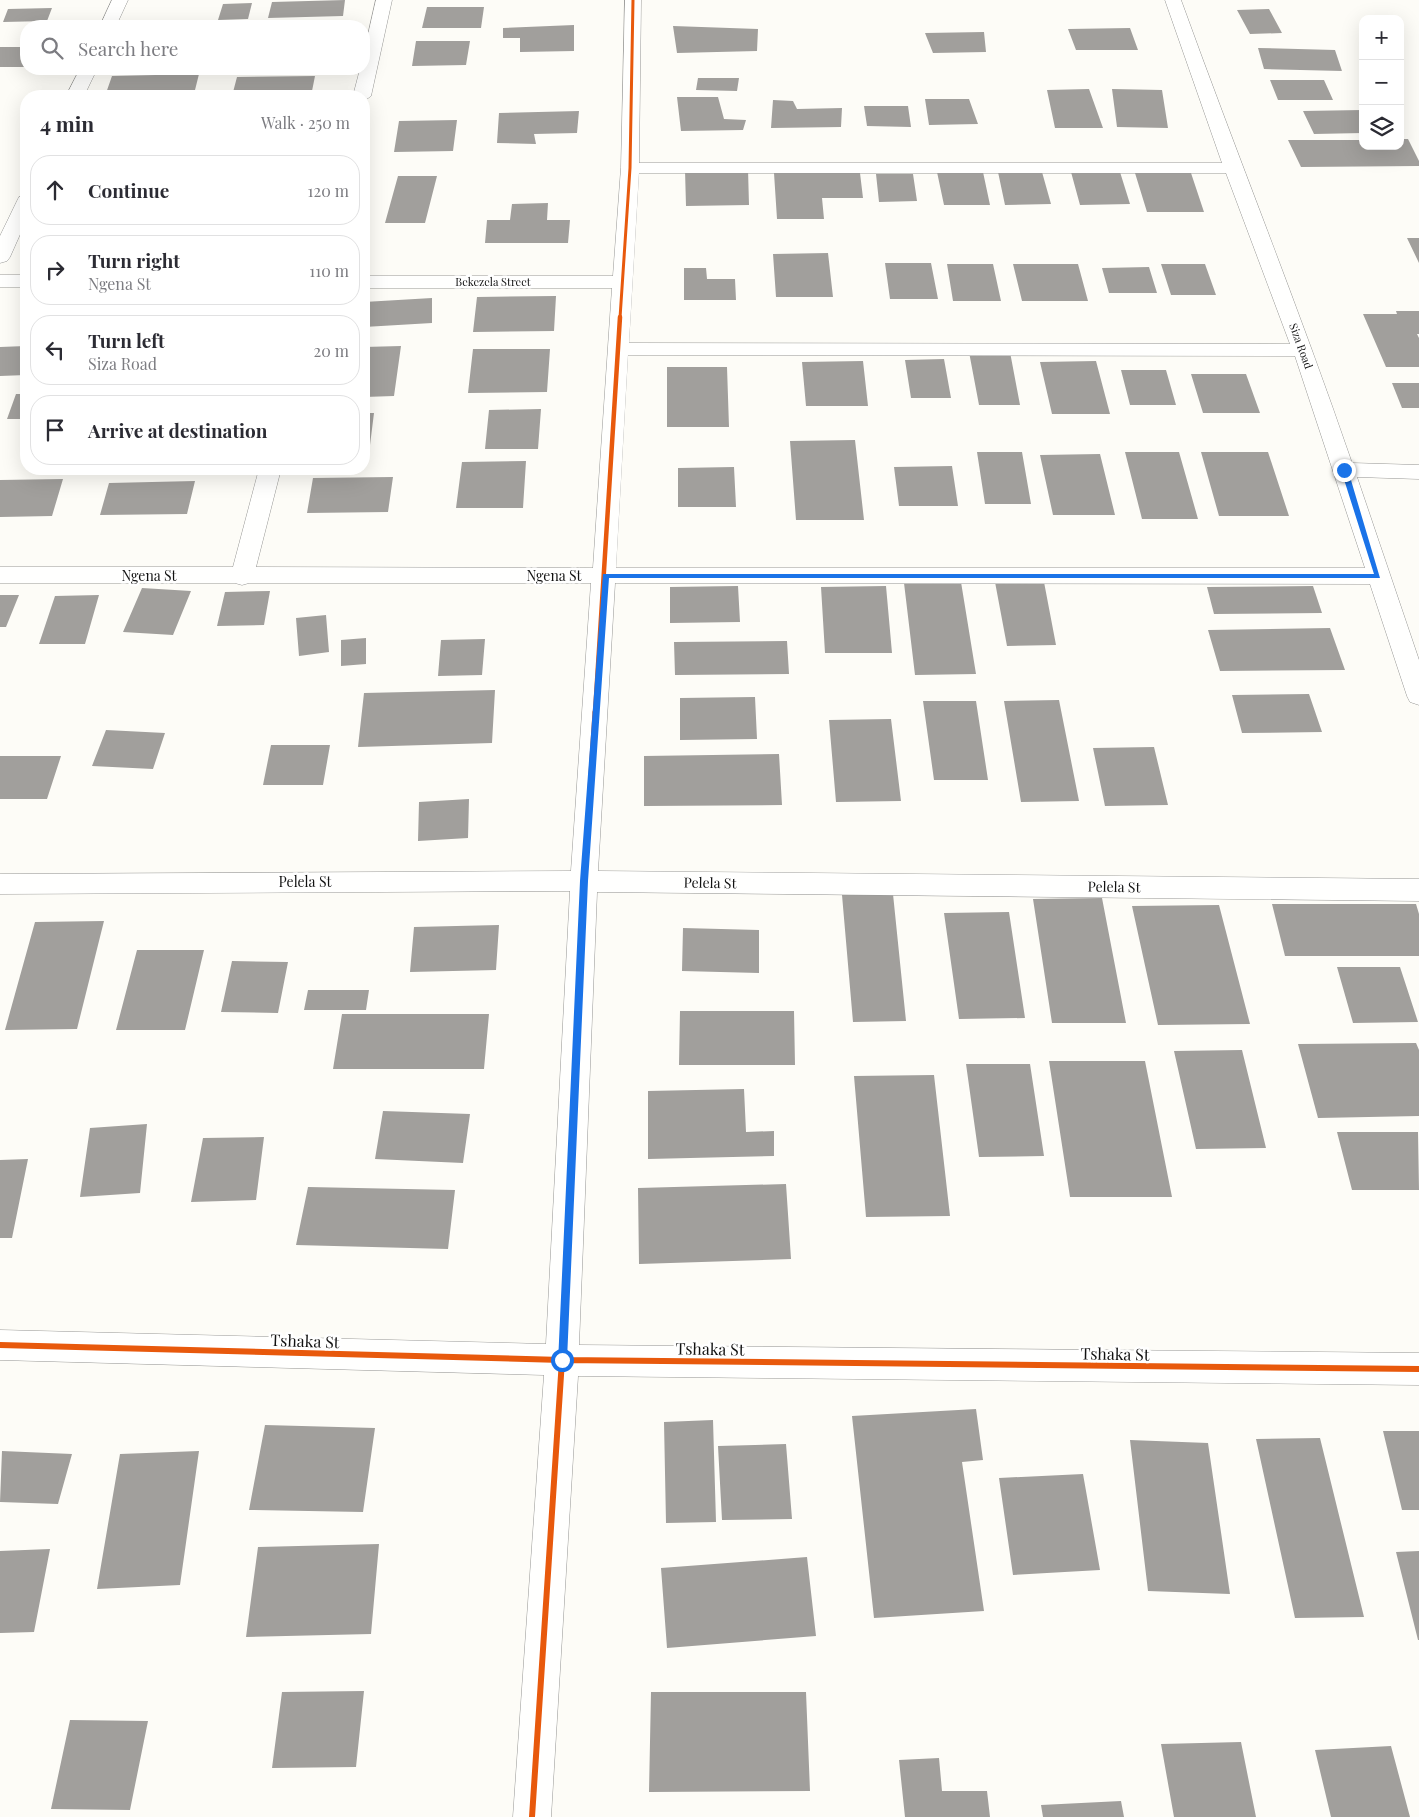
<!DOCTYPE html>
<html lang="en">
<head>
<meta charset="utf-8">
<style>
	body { margin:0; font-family:"Playfair Display",serif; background:#f2f2f3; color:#2b2b33 }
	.controls { position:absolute; right:15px; top:15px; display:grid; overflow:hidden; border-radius:10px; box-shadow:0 5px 20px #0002 }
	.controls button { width:45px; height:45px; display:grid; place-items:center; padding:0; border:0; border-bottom:1px solid #e1e1e2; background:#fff; color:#2b2b33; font:25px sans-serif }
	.stop { position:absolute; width:15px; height:15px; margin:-11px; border:4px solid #1a73e8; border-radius:50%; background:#fff }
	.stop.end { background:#1a73e8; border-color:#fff; box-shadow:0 1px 5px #0008 }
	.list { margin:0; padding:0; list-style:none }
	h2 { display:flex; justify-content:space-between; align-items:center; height:65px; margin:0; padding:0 20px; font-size:21px }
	h2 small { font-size:16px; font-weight:400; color:#7c7c81 }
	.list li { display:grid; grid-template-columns:32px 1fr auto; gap:15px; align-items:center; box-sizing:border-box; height:70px; margin:0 10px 10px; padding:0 10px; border:1px solid #e1e1e2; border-radius:20px }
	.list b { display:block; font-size:19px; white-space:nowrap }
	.list p { margin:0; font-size:16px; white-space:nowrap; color:#7c7c81 }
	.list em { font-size:16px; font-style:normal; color:#7c7c81 }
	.icon { flex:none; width:28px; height:28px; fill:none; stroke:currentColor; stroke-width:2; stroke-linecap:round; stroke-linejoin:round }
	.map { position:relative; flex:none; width:1419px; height:1817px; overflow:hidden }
	.search { position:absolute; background:#fff; box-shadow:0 5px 20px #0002; left:20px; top:20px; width:350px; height:55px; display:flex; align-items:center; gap:12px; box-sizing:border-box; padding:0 18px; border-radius:20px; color:#7c7c81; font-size:19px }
	.panel { position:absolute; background:#fff; box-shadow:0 5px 20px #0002; left:20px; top:90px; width:350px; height:385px; border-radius:20px }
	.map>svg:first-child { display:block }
	.building { fill:#a19f9c }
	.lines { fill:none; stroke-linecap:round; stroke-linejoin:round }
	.minor-casing { stroke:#979795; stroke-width:1 }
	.minor { fill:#fffffe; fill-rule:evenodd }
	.cycleway-far3-casing { stroke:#fff; stroke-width:5 }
	.cycleway-far2-casing { stroke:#fff; stroke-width:7 }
	.cycleway-far1-casing { stroke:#fff; stroke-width:8 }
	.cycleway-casing { stroke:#fff; stroke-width:9 }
	.cycleway-far3 { stroke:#e8590c; stroke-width:3 }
	.cycleway-far2 { stroke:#e8590c; stroke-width:4.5 }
	.cycleway-far1 { stroke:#e8590c; stroke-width:5 }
	.cycleway { stroke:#e8590c; stroke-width:6 }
	.route { fill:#1a73e8 }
	.labels { text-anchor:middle; stroke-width:5; stroke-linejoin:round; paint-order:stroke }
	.far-street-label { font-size:11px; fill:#111; stroke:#fff }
	.street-label { font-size:14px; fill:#111; stroke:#fff }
	.near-street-label { font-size:16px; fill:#111; stroke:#fff }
</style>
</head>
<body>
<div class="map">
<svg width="1419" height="1817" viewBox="0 0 1419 1817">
	<rect width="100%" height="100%" fill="#fdfcf7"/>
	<path class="building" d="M 345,0 L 343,16 L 268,18 L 272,2 Z
		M 252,3 L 248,19 L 218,20 L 223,4 Z
		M 427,7 L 484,7 L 481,28 L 422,28 Z
		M 52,8 L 47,21 L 3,22 L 8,9 Z
		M 1269,9 L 1282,33 L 1250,34 L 1237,10 Z
		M 148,20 L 206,21 L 203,26 L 145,26 Z
		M 270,20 L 339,21 L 337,26 L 267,26 Z
		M 574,25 L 574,51 L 520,52 L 520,38 L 503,38 L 503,28 Z
		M 673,26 L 758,29 L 757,51 L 677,53 Z
		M 1130,28 L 1138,50 L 1076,50 L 1068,29 Z
		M 984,32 L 986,52 L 933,53 L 925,33 Z
		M 416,41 L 470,41 L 466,65 L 412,66 Z
		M 0,47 L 26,47 L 26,67 L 0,67 Z
		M 1258,48 L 1335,50 L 1342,71 L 1264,69 Z
		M 199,74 L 194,94 L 105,96 L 112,76 Z
		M 315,76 L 311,96 L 232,96 L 237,77 Z
		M 698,78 L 739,78 L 737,91 L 696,90 Z
		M 1270,80 L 1324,80 L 1333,100 L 1278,100 Z
		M 1089,89 L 1103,128 L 1055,128 L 1047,90 Z
		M 1112,89 L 1162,90 L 1168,128 L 1117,127 Z
		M 677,97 L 718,97 L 724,119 L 746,120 L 743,130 L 681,131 Z
		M 925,99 L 969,99 L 978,124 L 929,125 Z
		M 773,100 L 793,101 L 797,109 L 842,108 L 841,127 L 771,128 Z
		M 864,106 L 908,106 L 911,127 L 867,126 Z
		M 1362,110 L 1363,133 L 1314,134 L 1303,111 Z
		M 579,111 L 577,133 L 534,134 L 536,144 L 497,143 L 499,113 Z
		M 457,120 L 453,151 L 394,152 L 399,121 Z
		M 1400,139 L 1408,139 L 1419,161 L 1419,166 L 1301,167 L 1288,140 L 1363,140 L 1363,146 L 1400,146 Z
		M 748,169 L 749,205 L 686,206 L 685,170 Z
		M 937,172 L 983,172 L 990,205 L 944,205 Z
		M 998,172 L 1042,172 L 1051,204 L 1005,205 Z
		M 1071,172 L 1120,172 L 1130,204 L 1080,205 Z
		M 774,173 L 860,173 L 863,198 L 822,198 L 824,219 L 777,219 Z
		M 1135,173 L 1191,173 L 1204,212 L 1147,212 Z
		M 876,174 L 913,174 L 917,201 L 879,202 Z
		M 398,176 L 437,176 L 425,223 L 385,223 Z
		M 548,203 L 547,220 L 570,220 L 568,243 L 485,243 L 487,220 L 510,220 L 512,204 Z
		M 1407,238 L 1419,238 L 1419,263 Z
		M 828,253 L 833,297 L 776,297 L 773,254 Z
		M 885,263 L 931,263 L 938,299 L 890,299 Z
		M 947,264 L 993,264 L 1001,301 L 953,301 Z
		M 1013,264 L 1078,264 L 1088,301 L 1022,301 Z
		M 1161,264 L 1205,264 L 1216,295 L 1171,295 Z
		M 1149,267 L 1157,293 L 1109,293 L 1102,268 Z
		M 684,268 L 706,268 L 707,279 L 735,279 L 736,300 L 684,300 Z
		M 556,296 L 554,331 L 473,332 L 477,297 Z
		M 432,298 L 432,323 L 364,327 L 364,302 Z
		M 1396,311 L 1419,311 L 1419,334 L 1417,334 L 1419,338 L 1419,367 L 1386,367 L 1363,314 L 1397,314 Z
		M 26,346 L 26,375 L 0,376 L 0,347 Z
		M 401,346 L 394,396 L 364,397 L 364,347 Z
		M 473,349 L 550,349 L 547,392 L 468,393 Z
		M 969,352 L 1010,352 L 1020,405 L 979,405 Z
		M 944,359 L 951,398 L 911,398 L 905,360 Z
		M 863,361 L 868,406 L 806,406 L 802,362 Z
		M 1096,361 L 1110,414 L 1052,414 L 1040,362 Z
		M 667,367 L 727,367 L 729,427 L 667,427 Z
		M 1121,370 L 1166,370 L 1176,405 L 1130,405 Z
		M 1191,374 L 1246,374 L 1260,413 L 1203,413 Z
		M 1392,383 L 1419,383 L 1419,408 L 1402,408 Z
		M 16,394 L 26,394 L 26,419 L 7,419 Z
		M 541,409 L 538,449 L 485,449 L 489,410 Z
		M 364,413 L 374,413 L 369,453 L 364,453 Z
		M 855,440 L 864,520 L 796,520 L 790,441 Z
		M 977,452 L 1022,452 L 1031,504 L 985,504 Z
		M 1125,452 L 1179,452 L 1198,519 L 1142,519 Z
		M 1201,452 L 1268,452 L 1289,516 L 1219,516 Z
		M 1100,454 L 1115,515 L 1053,515 L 1040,455 Z
		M 526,461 L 523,508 L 456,508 L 462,462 Z
		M 952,466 L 958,506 L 899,506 L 894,467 Z
		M 734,467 L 736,507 L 678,507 L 678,468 Z
		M 393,477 L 388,512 L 307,513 L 313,478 Z
		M 63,479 L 52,516 L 0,517 L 0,480 Z
		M 195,481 L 187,514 L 100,515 L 109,483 Z
		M 961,582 L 976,674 L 915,675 L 904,583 Z
		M 995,582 L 1044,582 L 1056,645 L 1007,646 Z
		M 738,586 L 740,622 L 670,623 L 670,587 Z
		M 886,586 L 892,653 L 825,653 L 821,587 Z
		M 1313,586 L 1322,613 L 1214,614 L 1207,587 Z
		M 142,588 L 191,591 L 173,635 L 123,632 Z
		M 270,591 L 264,625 L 217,626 L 225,592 Z
		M 0,595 L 19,595 L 6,627 L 0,627 Z
		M 99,595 L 85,644 L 39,644 L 55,596 Z
		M 326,615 L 329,652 L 299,656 L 296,618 Z
		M 1330,628 L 1345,670 L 1220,671 L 1208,630 Z
		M 366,638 L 366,664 L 341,666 L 341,640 Z
		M 485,639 L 482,675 L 438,676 L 441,640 Z
		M 787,641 L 789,674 L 675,675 L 674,642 Z
		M 495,690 L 492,743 L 358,747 L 364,693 Z
		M 1309,694 L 1322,732 L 1242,733 L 1232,695 Z
		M 755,697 L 757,739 L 680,740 L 680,698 Z
		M 1059,700 L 1079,801 L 1021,802 L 1004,701 Z
		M 923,701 L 976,701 L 988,780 L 934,780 Z
		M 891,719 L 901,801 L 836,802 L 829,720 Z
		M 106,730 L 165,733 L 153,769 L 92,766 Z
		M 271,745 L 330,745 L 323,785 L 263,785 Z
		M 1154,747 L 1168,805 L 1105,806 L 1093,748 Z
		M 779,754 L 782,805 L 644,806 L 644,756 Z
		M 0,756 L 61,756 L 47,799 L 0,799 Z
		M 469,799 L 468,838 L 418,841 L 419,802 Z
		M 893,894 L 906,1021 L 853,1022 L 842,895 Z
		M 1102,898 L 1126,1023 L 1052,1023 L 1033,899 Z
		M 1272,904 L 1416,904 L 1419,914 L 1419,956 L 1285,956 Z
		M 1219,905 L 1250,1024 L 1158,1025 L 1132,906 Z
		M 1009,912 L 1025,1018 L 959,1019 L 944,913 Z
		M 104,921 L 77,1029 L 5,1030 L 35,922 Z
		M 499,925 L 496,970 L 410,972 L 414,927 Z
		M 683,928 L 759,930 L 759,973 L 682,971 Z
		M 137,950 L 204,950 L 185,1030 L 116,1030 Z
		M 232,961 L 288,962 L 278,1013 L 221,1012 Z
		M 1337,967 L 1400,967 L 1418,1022 L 1353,1023 Z
		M 308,990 L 369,990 L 366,1010 L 304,1010 Z
		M 680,1011 L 794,1011 L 795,1065 L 679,1065 Z
		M 342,1014 L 489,1014 L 484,1069 L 333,1069 Z
		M 1416,1043 L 1419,1050 L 1419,1116 L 1318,1118 L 1298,1044 Z
		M 1242,1050 L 1266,1148 L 1196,1149 L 1174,1051 Z
		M 1049,1061 L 1145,1061 L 1172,1197 L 1070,1197 Z
		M 966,1064 L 1030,1064 L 1044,1156 L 979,1157 Z
		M 934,1075 L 950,1216 L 866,1217 L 854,1076 Z
		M 744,1089 L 746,1132 L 774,1131 L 774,1156 L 648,1159 L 648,1091 Z
		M 383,1111 L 470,1114 L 463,1163 L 375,1159 Z
		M 147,1124 L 140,1193 L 80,1197 L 90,1128 Z
		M 1337,1132 L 1418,1132 L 1419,1190 L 1352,1190 Z
		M 264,1137 L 256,1200 L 191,1202 L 203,1138 Z
		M 28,1159 L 12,1238 L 0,1238 L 0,1160 Z
		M 786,1184 L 791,1259 L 639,1264 L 638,1188 Z
		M 308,1187 L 455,1190 L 448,1249 L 296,1245 Z
		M 976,1409 L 983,1460 L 962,1462 L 984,1611 L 874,1618 L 852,1416 Z
		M 713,1420 L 716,1522 L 666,1523 L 664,1422 Z
		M 265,1425 L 375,1428 L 363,1512 L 249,1510 Z
		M 1383,1431 L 1419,1431 L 1419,1510 L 1402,1510 Z
		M 1320,1438 L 1364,1617 L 1295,1618 L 1256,1439 Z
		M 1130,1440 L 1208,1443 L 1230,1594 L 1148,1591 Z
		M 786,1444 L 792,1519 L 722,1520 L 718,1446 Z
		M 2,1451 L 72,1454 L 58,1504 L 0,1502 Z
		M 199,1451 L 180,1585 L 97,1589 L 120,1454 Z
		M 1083,1474 L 1100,1570 L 1013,1575 L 999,1478 Z
		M 379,1544 L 371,1634 L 246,1637 L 258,1547 Z
		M 50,1549 L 34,1632 L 0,1633 L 0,1551 Z
		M 1419,1551 L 1419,1640 L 1418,1640 L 1396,1552 Z
		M 807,1557 L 816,1636 L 667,1648 L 661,1568 Z
		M 364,1691 L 356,1767 L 272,1768 L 282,1692 Z
		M 651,1692 L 806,1692 L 810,1791 L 649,1792 Z
		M 70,1720 L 148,1721 L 130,1810 L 51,1809 Z
		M 1241,1742 L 1256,1817 L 1174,1817 L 1161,1744 Z
		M 1391,1746 L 1410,1817 L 1331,1817 L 1315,1750 Z
		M 939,1758 L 942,1791 L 987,1791 L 990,1817 L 905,1817 L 899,1760 Z
		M 1121,1801 L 1124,1817 L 1043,1817 L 1041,1805 Z"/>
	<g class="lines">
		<defs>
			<path id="minor" d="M 112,0 L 128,0 L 116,26 L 100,26 Z
				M 376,0 L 392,0 L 371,96 L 364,101 L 364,96 L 353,96 L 360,69 L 364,69 L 364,52 Z
				M 625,0 L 641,0 L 639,163 L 1222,163 L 1165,0 L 1181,0 C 1237,155 1299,308 1352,463 L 1419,465 L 1419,479 L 1357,477 L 1419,660 L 1419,705 L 1410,702 L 1407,696 L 1370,584 L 615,583 L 598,871 L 1419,879 L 1419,901 L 597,892 L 579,1345 L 1419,1353 L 1419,1385 L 578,1376 L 551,1817 L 513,1817 L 544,1375 L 0,1360 L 0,1330 L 546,1344 L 570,891 L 0,894 L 0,874 L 571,871 L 591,583 L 249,583 L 242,585 L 235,583 L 0,583 L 0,567 L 233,567 L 259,469 L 281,469 L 256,567 L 593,568 L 612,288 L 364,288 L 364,276 L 613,276 L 621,168 ZM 639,173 L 1226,173 L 1290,344 L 629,343 ZM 628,355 L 1295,356 L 1365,568 L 616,568 Z
				M 80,69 L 97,69 L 84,96 L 66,96 Z
				M 26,195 L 26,221 L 10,257 L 7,261 L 0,263 L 0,236 L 17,201 L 19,197 Z
				M 0,275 L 26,275 L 26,287 L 0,287 Z"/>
		</defs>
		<use href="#minor" class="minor-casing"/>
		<use href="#minor" class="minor"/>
		<defs>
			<path id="cycleway-far3" d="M 620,318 L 630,168 L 633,0"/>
			<path id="cycleway-far2" d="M 595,713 L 620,317"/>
			<path id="cycleway-far1" d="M 569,1205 L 584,881 L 595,712"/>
			<path id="cycleway" d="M 0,1345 L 562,1360 L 1419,1369
				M 532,1817 L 562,1360 L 569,1204"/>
		</defs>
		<use href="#cycleway-far3" class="cycleway-far3-casing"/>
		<use href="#cycleway-far2" class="cycleway-far2-casing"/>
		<use href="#cycleway-far1" class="cycleway-far1-casing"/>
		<use href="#cycleway" class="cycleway-casing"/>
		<use href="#cycleway-far3" class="cycleway-far3"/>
		<use href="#cycleway-far2" class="cycleway-far2"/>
		<use href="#cycleway-far1" class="cycleway-far1"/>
		<use href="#cycleway" class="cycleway"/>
	</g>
	<path class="route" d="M 1344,468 L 1348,470 L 1380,578 L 609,578 L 588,881 L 567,1360 L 565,1363 L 558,1363 L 580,881 L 603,574 L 1374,574 L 1341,470 Z"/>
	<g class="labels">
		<g class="far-street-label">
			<text x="493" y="286">Bekezela Street</text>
			<text transform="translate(1301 346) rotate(70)" y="4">Siza Road</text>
		</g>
		<g class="street-label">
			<text x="149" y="581">Ngena St</text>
			<text x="554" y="581">Ngena St</text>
			<text x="305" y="887">Pelela St</text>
			<text transform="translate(710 883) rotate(1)" y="5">Pelela St</text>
			<text transform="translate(1114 887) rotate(1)" y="5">Pelela St</text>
		</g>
		<g class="near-street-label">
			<text transform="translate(305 1341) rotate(2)" y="6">Tshaka St</text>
			<text transform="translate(710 1349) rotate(1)" y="6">Tshaka St</text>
			<text transform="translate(1115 1354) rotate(1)" y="6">Tshaka St</text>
		</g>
	</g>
</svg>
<div class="controls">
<button>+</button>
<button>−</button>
<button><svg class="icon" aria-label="layers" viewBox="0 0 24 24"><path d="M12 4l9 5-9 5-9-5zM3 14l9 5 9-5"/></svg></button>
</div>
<div class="stop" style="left:562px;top:1360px"></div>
<div class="stop end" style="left:1344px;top:470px"></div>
<div class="search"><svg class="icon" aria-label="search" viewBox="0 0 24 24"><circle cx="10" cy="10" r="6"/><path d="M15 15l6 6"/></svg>Search here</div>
<section class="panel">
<h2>4 min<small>Walk · 250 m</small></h2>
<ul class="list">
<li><svg class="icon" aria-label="ahead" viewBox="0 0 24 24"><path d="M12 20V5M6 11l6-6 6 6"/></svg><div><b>Continue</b></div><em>120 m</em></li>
<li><svg class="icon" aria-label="right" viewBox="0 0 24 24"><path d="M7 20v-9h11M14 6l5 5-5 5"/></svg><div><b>Turn right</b><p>Ngena St</p></div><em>110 m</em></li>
<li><svg class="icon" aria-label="left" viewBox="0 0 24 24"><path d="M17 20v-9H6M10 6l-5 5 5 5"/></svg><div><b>Turn left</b><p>Siza Road</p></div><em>20 m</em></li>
<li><svg class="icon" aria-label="arrive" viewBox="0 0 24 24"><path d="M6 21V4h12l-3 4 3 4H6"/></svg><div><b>Arrive at destination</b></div></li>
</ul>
</section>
</div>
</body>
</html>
